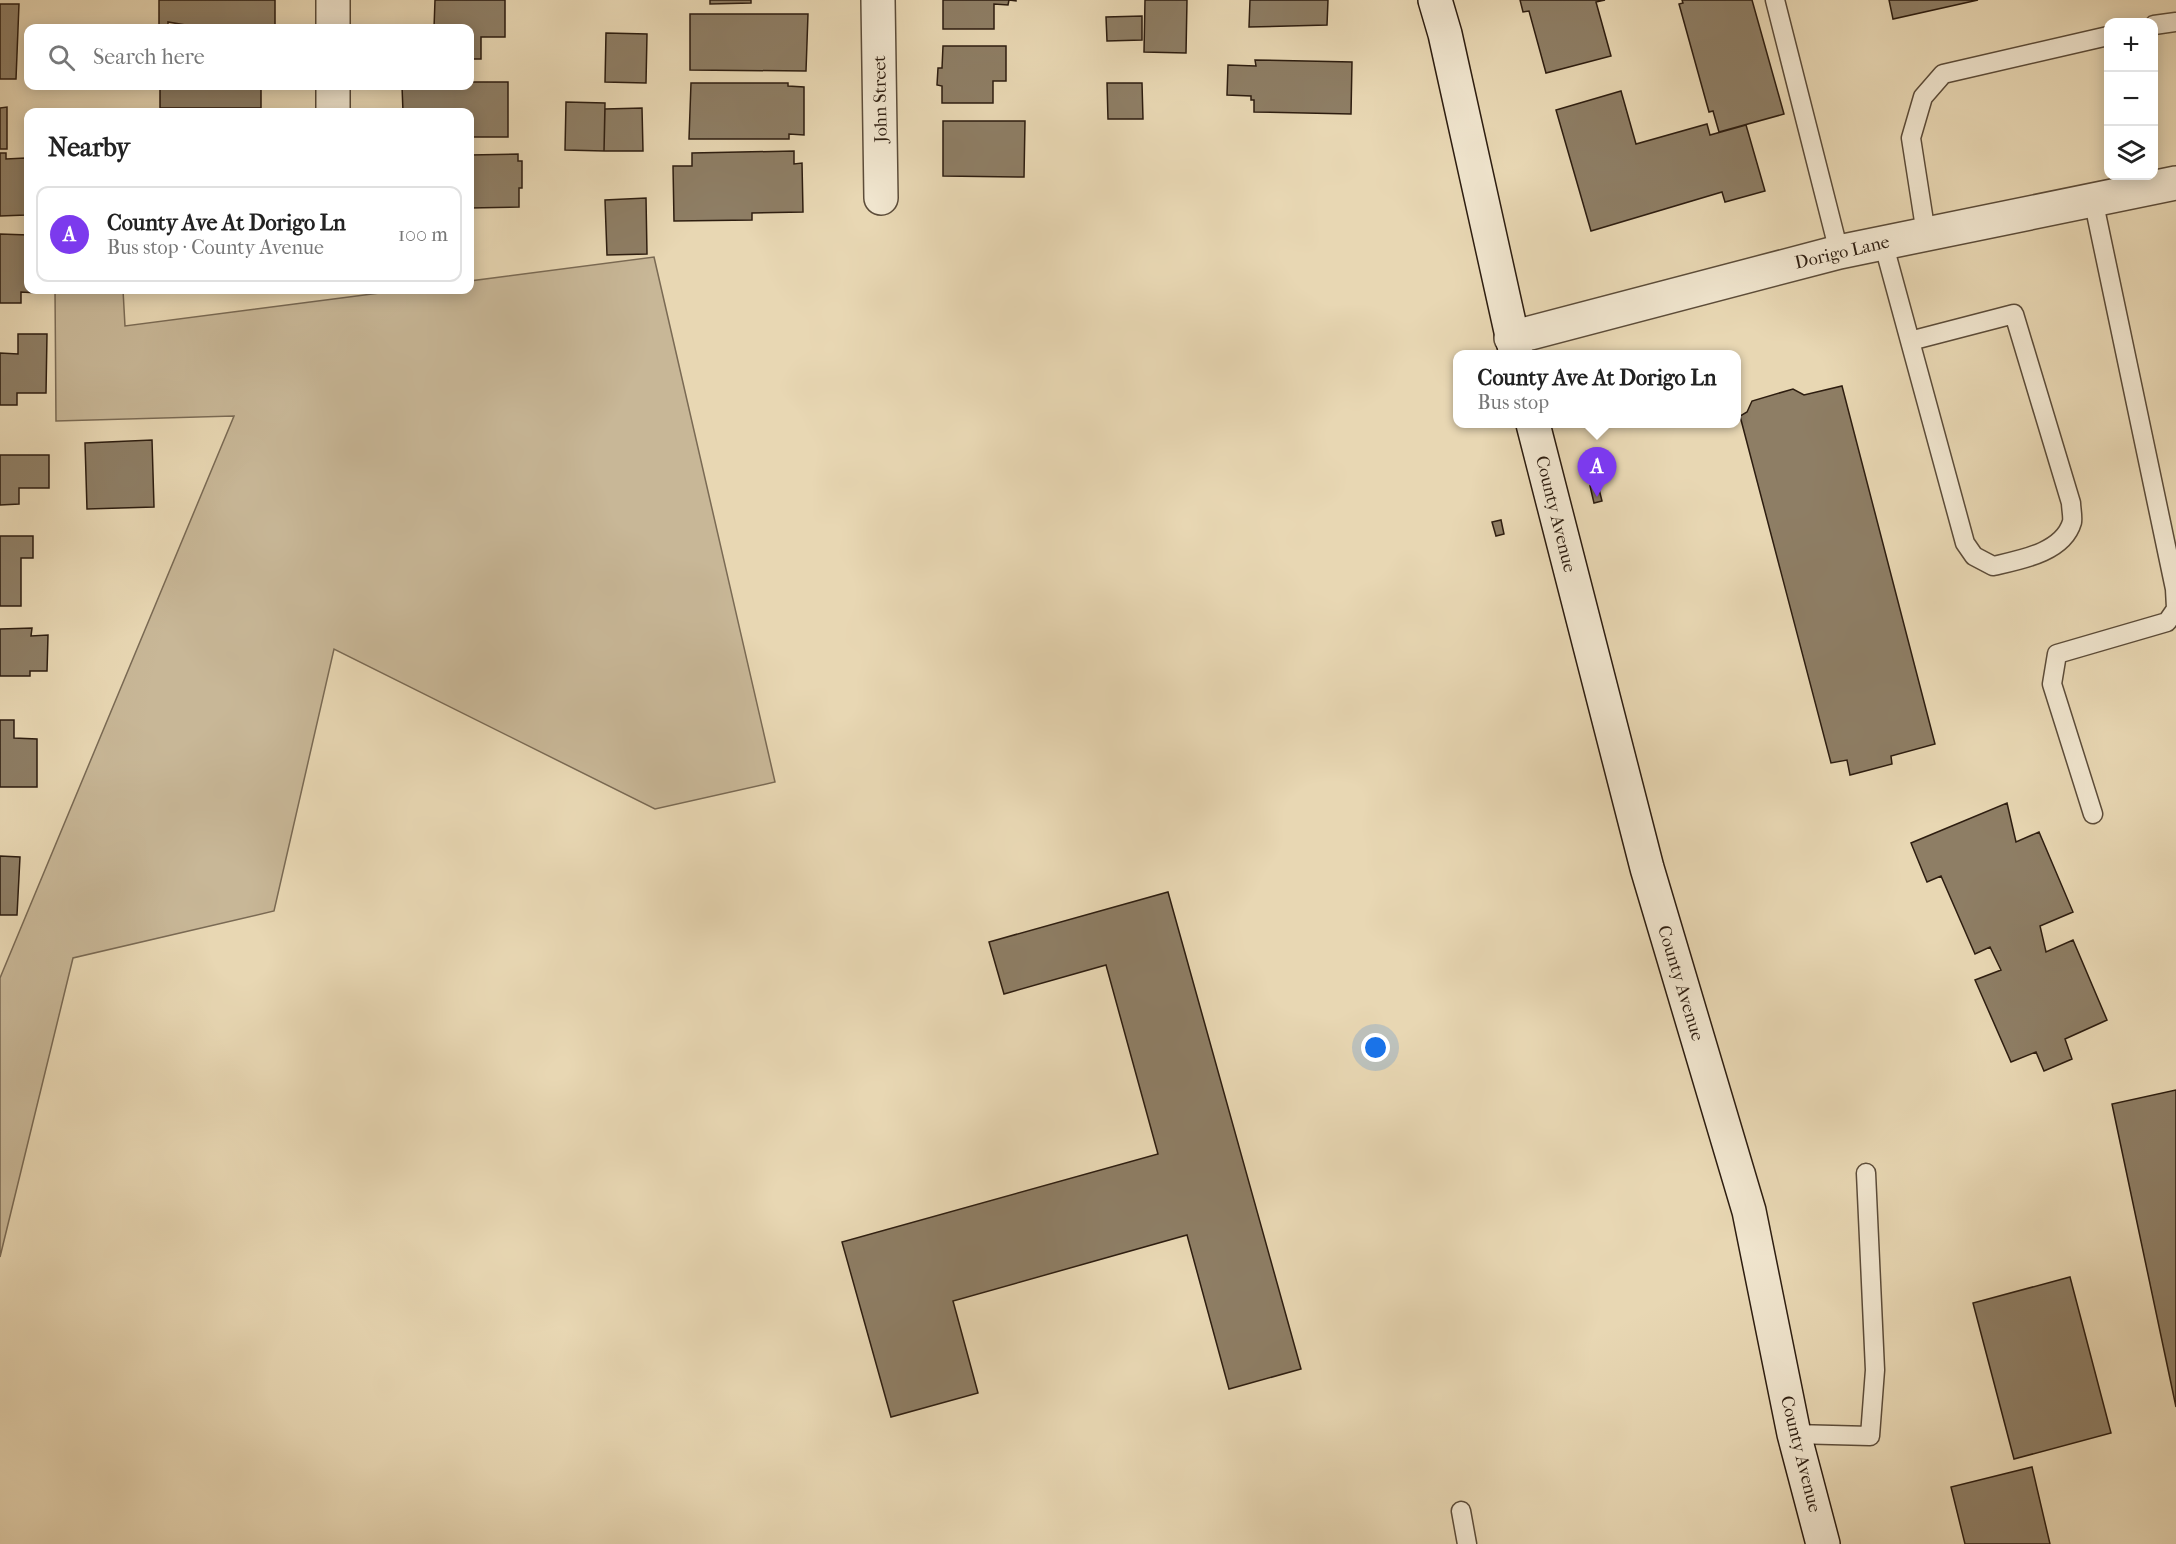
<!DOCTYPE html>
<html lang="en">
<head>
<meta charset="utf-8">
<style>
	body { margin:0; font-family:"IM FELL French Canon",serif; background:#f6f6f6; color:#222 }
	.controls { position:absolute; right:18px; top:18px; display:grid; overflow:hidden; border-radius:12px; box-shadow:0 3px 15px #0003 }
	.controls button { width:54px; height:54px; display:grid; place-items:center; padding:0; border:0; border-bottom:2px solid #e0e0e0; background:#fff; color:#222; font:30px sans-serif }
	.you { position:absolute; left:1376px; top:1048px; width:21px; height:21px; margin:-15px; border:4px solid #fff; border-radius:50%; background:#1a73e8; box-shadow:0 0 0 9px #1a73e833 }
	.badge { display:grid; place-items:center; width:39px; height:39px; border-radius:50%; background:#7c3aed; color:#fff; font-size:20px; font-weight:700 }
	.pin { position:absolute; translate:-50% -50px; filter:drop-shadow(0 2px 3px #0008) }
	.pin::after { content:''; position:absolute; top:32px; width:21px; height:18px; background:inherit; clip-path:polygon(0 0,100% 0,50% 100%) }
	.popup { position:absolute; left:1453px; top:350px; width:288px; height:78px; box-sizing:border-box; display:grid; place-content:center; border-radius:12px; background:#fff; filter:drop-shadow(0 2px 4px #0005); font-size:20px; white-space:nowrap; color:#767676 }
	.popup b { font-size:22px; color:#222 }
	.popup::after { content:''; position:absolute; left:50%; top:100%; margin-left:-12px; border:12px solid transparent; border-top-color:#fff }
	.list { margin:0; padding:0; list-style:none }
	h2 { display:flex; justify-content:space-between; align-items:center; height:78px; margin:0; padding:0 24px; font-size:26px }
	h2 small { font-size:20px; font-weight:400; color:#767676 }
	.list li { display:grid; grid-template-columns:39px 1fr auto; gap:18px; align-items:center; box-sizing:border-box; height:96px; margin:0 12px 12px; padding:0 12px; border:2px solid #e0e0e0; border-radius:12px }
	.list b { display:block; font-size:22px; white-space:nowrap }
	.list p { margin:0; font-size:20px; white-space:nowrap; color:#767676 }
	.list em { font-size:20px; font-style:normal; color:#767676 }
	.icon { flex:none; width:33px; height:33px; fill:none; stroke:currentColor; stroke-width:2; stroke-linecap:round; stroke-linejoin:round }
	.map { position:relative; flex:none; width:2176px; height:1544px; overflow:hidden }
	.search { position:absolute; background:#fff; box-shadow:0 3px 15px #0003; left:24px; top:24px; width:450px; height:66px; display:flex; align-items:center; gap:15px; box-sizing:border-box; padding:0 21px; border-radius:12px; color:#767676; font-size:22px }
	.panel { position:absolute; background:#fff; box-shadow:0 3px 15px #0003; left:24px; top:108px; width:450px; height:186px; border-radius:12px }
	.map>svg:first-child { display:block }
	.green { fill:#c8b797; stroke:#7a6a54; stroke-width:1.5 }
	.building { fill:#8e7e65; stroke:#2d1d10; stroke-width:1.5 }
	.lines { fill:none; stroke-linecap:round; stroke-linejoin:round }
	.service-casing { stroke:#5c4c39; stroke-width:21 }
	.minor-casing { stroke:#5c4c39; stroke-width:36 }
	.secondary-casing { stroke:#2d1d10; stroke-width:36 }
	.service { stroke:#f0e5ce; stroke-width:18 }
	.minor { stroke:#f0e5ce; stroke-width:33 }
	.secondary { stroke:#f0e5ce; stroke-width:33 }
	.labels { text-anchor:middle; stroke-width:5; stroke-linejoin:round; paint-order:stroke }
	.street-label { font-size:18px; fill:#2d1d10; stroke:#f0e5ce }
</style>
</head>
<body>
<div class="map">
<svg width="2176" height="1544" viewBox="0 0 2176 1544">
	<rect width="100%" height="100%" fill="#e8d7b3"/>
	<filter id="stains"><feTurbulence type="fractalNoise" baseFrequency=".00333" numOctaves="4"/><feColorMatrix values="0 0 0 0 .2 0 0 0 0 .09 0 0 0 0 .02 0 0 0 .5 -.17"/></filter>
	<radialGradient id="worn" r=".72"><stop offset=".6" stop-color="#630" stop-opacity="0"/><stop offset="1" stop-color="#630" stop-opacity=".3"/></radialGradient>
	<path class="green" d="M 654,257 L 775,782 L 655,809 L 334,649 L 274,911 L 73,958 L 0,1257 L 0,978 L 234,416 L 56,421 L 55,290 L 123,290 L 125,326 L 403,290 L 470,290 L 470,281 Z"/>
	<path class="building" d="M 159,0 L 275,0 L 275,26 L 264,26 L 264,28 L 185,28 L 185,25 L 168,22 L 168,28 L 159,28 Z
		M 435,0 L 505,0 L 505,37 L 481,37 L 481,59 L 470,59 L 470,28 L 434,28 Z
		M 710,0 L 751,0 L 751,3 L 710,4 Z
		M 943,0 L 1016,0 L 1016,1 L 1009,0 L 1008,5 L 994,4 L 994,29 L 943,29 Z
		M 1145,0 L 1187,0 L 1186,53 L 1144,52 Z
		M 1250,0 L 1328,0 L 1327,25 L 1249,27 Z
		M 1520,0 L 1605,0 L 1596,2 L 1611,56 L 1546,73 L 1529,11 L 1523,12 Z
		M 1682,0 L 1752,0 L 1784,114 L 1719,132 L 1713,111 L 1709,112 L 1679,4 L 1683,3 Z
		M 1889,0 L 1978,0 L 1893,19 Z
		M 0,4 L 19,4 L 16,79 L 0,79 Z
		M 690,14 L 808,14 L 806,71 L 690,70 Z
		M 1142,16 L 1142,40 L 1107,41 L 1106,17 Z
		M 606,33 L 647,34 L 646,83 L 605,82 Z
		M 943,46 L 1006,46 L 1006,81 L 993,81 L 993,103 L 942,103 L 942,86 L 937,85 L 938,68 L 942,68 Z
		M 1255,60 L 1352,62 L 1351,114 L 1254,112 L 1254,100 L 1251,100 L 1251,96 L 1227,95 L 1228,65 L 1256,66 Z
		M 470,82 L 508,82 L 508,137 L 470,137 L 470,112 L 403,112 L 402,86 L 470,86 Z
		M 691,83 L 788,83 L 788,86 L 804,87 L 804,135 L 789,134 L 789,139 L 689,139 Z
		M 1107,83 L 1142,83 L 1143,119 L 1108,119 Z
		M 160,86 L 261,86 L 261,108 L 160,108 Z
		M 1621,91 L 1636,144 L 1707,124 L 1710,135 L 1746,125 L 1765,191 L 1725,202 L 1722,192 L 1591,231 L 1556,110 Z
		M 566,102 L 605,103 L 604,151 L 565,150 Z
		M 7,107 L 7,149 L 0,149 L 0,108 Z
		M 642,108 L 643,151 L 604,151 L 605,109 Z
		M 943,121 L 1025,121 L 1024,177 L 943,176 Z
		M 794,151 L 794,164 L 802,163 L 803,212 L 752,213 L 752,220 L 674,221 L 673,166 L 692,166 L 692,153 Z
		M 0,153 L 6,153 L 6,159 L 25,158 L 26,215 L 0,216 Z
		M 518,154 L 518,161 L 522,161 L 522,188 L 519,188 L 519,207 L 470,208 L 470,155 Z
		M 646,198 L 647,254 L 607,255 L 605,200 Z
		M 0,234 L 28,235 L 28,290 L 39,290 L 38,293 L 21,292 L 21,303 L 0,303 Z
		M 18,334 L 47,334 L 46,393 L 17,393 L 17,405 L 0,405 L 0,353 L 18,354 Z
		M 1842,386 L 1935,744 L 1891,756 L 1892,764 L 1850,775 L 1847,760 L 1831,763 L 1740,416 L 1747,412 L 1752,401 L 1793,389 L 1804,395 Z
		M 152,440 L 154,507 L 87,509 L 85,443 Z
		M 0,455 L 49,455 L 49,488 L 19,488 L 19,504 L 0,505 Z
		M 1598,485 L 1602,501 L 1594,503 L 1590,486 Z
		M 1501,520 L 1504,534 L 1496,536 L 1492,522 Z
		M 0,536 L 33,536 L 33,558 L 21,558 L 21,606 L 0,606 Z
		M 32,628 L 31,636 L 48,635 L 47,671 L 30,671 L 30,676 L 0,676 L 0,629 Z
		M 0,720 L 14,720 L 14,738 L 37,739 L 37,787 L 0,787 Z
		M 2007,803 L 2016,842 L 2039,832 L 2073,912 L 2040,926 L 2046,952 L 2073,940 L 2107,1020 L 2065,1039 L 2072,1059 L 2044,1071 L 2036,1052 L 2011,1062 L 1975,980 L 2001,970 L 1990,947 L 1975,954 L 1941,876 L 1927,882 L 1911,843 Z
		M 0,856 L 20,857 L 17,915 L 0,915 Z
		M 1168,892 L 1301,1369 L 1229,1389 L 1187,1235 L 953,1301 L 978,1393 L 891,1417 L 842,1242 L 1158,1154 L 1106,965 L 1004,994 L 989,942 Z
		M 2176,1090 L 2176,1407 L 2112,1104 Z
		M 2070,1277 L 2111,1433 L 2014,1459 L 1973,1303 Z
		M 2032,1467 L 2050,1544 L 1965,1544 L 1951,1487 Z"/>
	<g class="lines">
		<defs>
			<path id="service" d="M 1775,0 L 1839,252
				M 2154,25 L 2176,22
				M 2093,199 L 2175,589 L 2176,608
				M 1926,234 L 1911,138 L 1923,97 L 1943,74 L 2108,36
				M 1883,242 L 1965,543 L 1974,556 L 1993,566 C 2019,560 2063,553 2072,522 C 2073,517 2071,508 2071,503 L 2014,314 L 1910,341
				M 2093,814 L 2052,684 L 2057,654 L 2167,622 L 2176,609
				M 1794,1434 L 1870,1436 L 1875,1370 L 1866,1173
				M 1461,1511 L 1467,1544"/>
			<path id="minor" d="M 878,0 L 881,198
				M 333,28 L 333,0
				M 333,112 L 333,86
				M 1511,338 L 1839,252 L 2176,183"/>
			<path id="secondary" d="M 1435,0 L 1445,34 L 1516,354
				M 1533,424 L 1647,868 L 1749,1211 L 1794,1434 L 1823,1544"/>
		</defs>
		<use href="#service" class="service-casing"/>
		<use href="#minor" class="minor-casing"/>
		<use href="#secondary" class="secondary-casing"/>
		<use href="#service" class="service"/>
		<use href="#minor" class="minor"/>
		<use href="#secondary" class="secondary"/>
	</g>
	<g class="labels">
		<g class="street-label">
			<text transform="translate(880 99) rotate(-91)" y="6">John Street</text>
			<text transform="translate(1842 252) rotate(-13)" y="6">Dorigo Lane</text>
			<text transform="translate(1556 514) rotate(76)" y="6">County Avenue</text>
			<text transform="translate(1681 983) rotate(73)" y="6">County Avenue</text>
			<text transform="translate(1801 1454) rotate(76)" y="6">County Avenue</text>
		</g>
	</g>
	<rect width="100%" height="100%" filter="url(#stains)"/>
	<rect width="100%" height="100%" fill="url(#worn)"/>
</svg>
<div class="controls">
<button>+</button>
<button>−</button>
<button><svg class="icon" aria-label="layers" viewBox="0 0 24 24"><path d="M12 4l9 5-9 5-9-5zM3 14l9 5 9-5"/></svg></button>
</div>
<div class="you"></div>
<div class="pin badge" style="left:1597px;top:497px">A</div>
<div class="popup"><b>County Ave At Dorigo Ln</b>Bus stop</div>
<div class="search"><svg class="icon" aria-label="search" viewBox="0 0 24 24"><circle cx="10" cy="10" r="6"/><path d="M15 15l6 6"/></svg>Search here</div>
<section class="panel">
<h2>Nearby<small></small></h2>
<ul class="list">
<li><span class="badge">A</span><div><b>County Ave At Dorigo Ln</b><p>Bus stop · County Avenue</p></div><em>100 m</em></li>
</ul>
</section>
</div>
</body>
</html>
